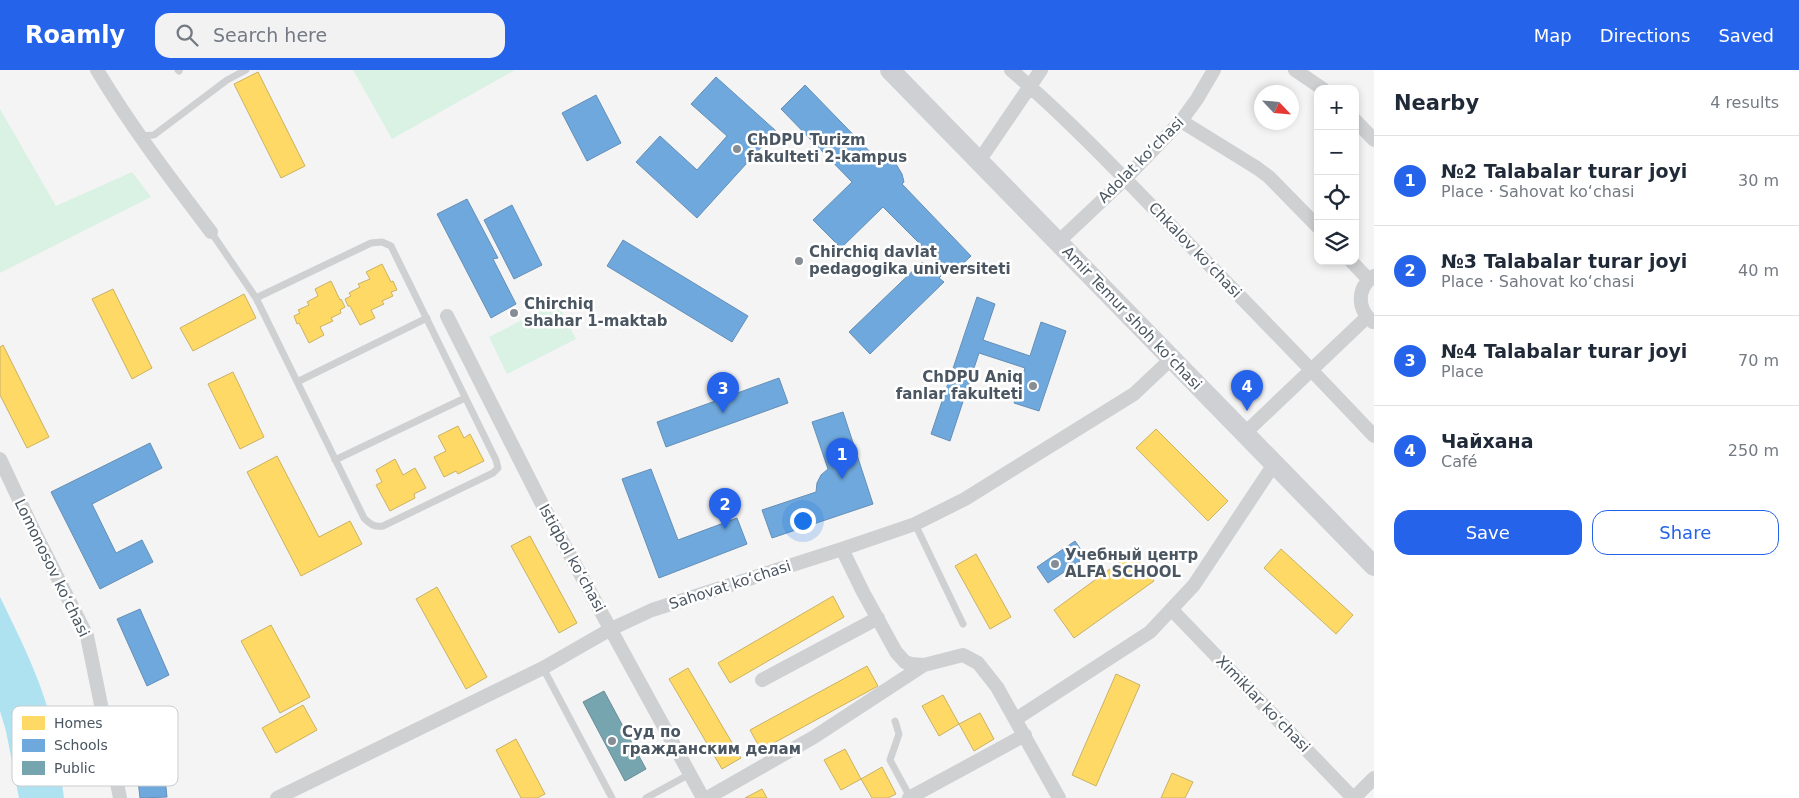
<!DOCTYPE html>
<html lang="en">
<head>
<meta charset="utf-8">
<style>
	body { margin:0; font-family:"DejaVu Sans",sans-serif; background:#f2f2f3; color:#1f2937 }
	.controls { position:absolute; right:15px; top:15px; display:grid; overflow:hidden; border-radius:10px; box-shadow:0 2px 8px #0003 }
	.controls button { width:45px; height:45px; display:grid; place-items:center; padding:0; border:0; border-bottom:1px solid #e0e1e3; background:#fff; color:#1f2937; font:25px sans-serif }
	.compass { position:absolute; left:1254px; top:15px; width:45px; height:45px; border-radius:50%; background:#fff; box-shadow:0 2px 8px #0003; rotate:116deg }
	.you { position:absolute; left:802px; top:450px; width:18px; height:18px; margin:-12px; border:4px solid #fff; border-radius:50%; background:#1a73e8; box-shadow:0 0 0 8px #1a73e833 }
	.badge { display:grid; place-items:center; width:32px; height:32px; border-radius:50%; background:#2563eb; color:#fff; font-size:16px; font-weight:700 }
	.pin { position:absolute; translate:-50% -41px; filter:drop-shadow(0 1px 2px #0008) }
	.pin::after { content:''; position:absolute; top:26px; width:18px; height:15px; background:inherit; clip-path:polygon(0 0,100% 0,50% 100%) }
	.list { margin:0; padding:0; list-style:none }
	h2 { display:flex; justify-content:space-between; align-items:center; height:65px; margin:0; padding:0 20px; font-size:21px }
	h2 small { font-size:16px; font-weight:400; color:#747a83 }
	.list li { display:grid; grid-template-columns:32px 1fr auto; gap:15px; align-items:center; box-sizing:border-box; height:90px; padding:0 20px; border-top:1px solid #e0e1e3 }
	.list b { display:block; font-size:19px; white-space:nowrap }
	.list p { margin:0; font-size:16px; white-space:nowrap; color:#747a83 }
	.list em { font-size:16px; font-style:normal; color:#747a83 }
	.actions { display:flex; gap:10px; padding:15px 20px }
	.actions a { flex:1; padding:11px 0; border:1px solid #2563eb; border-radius:15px; text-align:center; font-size:18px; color:#2563eb }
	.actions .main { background:#2563eb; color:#fff }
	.icon { flex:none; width:28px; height:28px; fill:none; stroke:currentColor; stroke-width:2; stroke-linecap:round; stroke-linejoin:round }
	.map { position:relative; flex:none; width:1374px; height:728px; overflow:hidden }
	header { display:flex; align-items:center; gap:30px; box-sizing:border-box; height:70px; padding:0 25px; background:#2563eb; color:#fff }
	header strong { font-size:24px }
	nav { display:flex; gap:28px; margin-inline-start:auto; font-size:18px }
	.search { width:350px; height:45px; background:#f2f2f3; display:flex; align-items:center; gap:12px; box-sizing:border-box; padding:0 18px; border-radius:15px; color:#747a83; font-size:19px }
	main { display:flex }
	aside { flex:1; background:#fff }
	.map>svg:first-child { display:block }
	.green { fill:#d9f2e3 }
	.water { fill:#aee2f0 }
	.homes { fill:#ffd966; stroke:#c9b264 }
	.schools { fill:#6fa8dc; stroke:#648fb7 }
	.public { fill:#76a5af; stroke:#698d98 }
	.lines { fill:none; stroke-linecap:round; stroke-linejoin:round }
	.service { stroke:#ced0d2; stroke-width:7 }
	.minor { stroke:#ced0d2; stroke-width:14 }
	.secondary { stroke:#ced0d4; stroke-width:20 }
	.poi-dot { fill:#868d94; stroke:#fff; stroke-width:2 }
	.labels { text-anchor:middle; stroke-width:5; stroke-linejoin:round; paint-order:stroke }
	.poi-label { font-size:15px; font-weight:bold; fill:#4a5661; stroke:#fff; text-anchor:start }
	.street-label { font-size:15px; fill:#4a5661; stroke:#fff }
	.key { fill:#fff; stroke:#c9ccd0; stroke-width:1 }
	.key-label { font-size:14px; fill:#4a5661 }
</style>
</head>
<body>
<header>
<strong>Roamly</strong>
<div class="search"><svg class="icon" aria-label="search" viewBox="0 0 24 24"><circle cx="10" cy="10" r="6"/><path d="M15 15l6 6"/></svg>Search here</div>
<nav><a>Map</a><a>Directions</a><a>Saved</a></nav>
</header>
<main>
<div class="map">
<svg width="1374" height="728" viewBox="0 0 1374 728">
	<rect width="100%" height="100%" fill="#f4f4f4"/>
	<path class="green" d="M 353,0 L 515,0 L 392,69 Z
		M 0,39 L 56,136 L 132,102 L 151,127 L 0,203 Z
		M 557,232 L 576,269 L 507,304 L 489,267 Z"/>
	<path class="water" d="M 0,527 C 21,570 44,615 54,663 C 58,684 61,706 64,728 L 19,728 L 6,661 L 0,641 Z"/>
	<path class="homes" d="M 258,2 L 305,96 L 281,108 L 234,14 Z
		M 382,194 L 391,212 L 393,211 L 397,220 L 391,222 L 393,226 L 382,231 L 384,234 L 371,240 L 375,248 L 360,255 L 350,236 L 348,236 L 345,229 L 351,226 L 349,223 L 360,217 L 358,214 L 370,209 L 366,202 Z
		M 331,211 L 340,230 L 341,229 L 345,237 L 340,240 L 341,243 L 331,248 L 333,251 L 320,257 L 324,265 L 309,273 L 299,253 L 297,254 L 294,246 L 300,243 L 298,240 L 309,235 L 307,232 L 318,226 L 315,219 Z
		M 113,219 L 152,298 L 132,309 L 92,229 Z
		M 244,224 L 256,248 L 193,281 L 180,258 Z
		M 3,275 L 49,367 L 27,378 L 0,325 L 0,277 Z
		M 233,302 L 264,367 L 240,379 L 208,314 Z
		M 458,356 L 464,368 L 470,364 L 484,391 L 458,404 L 456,401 L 444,407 L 434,387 L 446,381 L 438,366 Z
		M 1156,359 L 1228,431 L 1208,451 L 1136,378 Z
		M 277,386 L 319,467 L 350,451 L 362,474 L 301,506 L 247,402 Z
		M 395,389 L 403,405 L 415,398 L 426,418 L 414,424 L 415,428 L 390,441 L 376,415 L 382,412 L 376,400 Z
		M 530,466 L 577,553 L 559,563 L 511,476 Z
		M 1281,479 L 1353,545 L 1336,564 L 1264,498 Z
		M 1133,482 L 1154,511 L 1074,568 L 1054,540 Z
		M 976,484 L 1011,547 L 990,559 L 955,496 Z
		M 437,517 L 487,607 L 466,619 L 416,529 Z
		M 833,526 L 844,547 L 730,613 L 718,593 Z
		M 271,555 L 310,627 L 280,643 L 241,571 Z
		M 867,596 L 878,616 L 761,680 L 750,660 Z
		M 688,598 L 741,688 L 722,699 L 669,609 Z
		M 1116,604 L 1140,615 L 1096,716 L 1072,705 Z
		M 943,625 L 959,654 L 939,666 L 922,636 Z
		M 303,635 L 317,660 L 276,683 L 262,658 Z
		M 980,643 L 994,669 L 974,681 L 959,654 Z
		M 516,669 L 545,724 L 537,728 L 521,728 L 496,680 Z
		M 845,679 L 861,709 L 841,720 L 824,690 Z
		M 882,697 L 896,724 L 888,728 L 872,728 L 861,709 Z
		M 1172,703 L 1193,712 L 1185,728 L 1161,728 Z
		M 762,719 L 767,728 L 745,728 Z"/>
	<path class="schools" d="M 716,7 L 776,61 L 697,148 L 636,92 L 660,66 L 697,100 L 727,66 L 691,34 Z
		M 805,15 L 877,89 L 880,87 L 891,90 L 896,94 L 902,104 L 904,112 L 902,114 L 971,186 L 951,205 L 946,201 L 939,208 L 944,212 L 870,284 L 849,262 L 922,192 L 936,205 L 944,198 L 883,137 L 841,178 L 813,150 L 852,112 L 781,39 Z
		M 596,25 L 621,73 L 587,91 L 562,43 Z
		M 467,129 L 498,188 L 493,189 L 516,234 L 491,248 L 437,144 Z
		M 512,135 L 542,195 L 514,209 L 484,150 Z
		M 623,170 L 748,246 L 732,272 L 607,196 Z
		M 977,227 L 995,234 L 983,270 L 1030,286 L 1041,252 L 1066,261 L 1039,341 L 1014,333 L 1025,298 L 979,283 L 950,371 L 931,364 Z
		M 779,308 L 788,333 L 666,377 L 657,352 Z
		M 843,342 L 873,434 L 772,468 L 762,440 L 816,422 L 817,413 L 821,405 L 828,399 L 812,352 Z
		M 150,373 L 162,398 L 92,434 L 116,483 L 142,470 L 153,492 L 100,519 L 51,422 Z
		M 651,399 L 678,470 L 737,448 L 747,474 L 659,508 L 622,409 Z
		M 1075,471 L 1086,487 L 1048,513 L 1037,497 Z
		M 140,539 L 169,605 L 147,616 L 117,549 Z
		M 161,671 L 167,727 L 140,728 L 134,674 Z"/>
	<path class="public" d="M 604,621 L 646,699 L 625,711 L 583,632 Z"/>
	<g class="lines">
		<path class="service" d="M 178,0 L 179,1
			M 140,66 L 154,65 L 227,10 L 246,0
			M 211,162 L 256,228 L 364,448 C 371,455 374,457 383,456 L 493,403 L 498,398 L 496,390 L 391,176 L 382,172 L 371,173 L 256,228
			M 297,312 L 427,248
			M 335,390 L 465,328
			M 915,454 L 963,554
			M 543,598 L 612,728
			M 895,651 L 899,664 L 890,690 L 910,727
			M 646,728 L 690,704"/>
		<path class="minor" d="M 97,0 C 131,57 171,109 211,162
			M 1011,0 C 1067,48 1119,103 1171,156 C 1239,225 1307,295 1374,366
			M 1295,0 L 1323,19
			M 1355,50 L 1374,70
			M 1181,51 L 1257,98 L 1269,107 L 1318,157
			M 979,91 L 1041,0
			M 1058,172 L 1125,109 L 1181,51 L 1197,29 L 1214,0
			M 1351,191 L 1369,210
			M 447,246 L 543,436 L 703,728
			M 1373,252 C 1357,239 1356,218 1374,206
			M 1244,364 L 1367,247
			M 0,389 L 31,455 L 87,566 L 120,728
			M 842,479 L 863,522 L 896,582 L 905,592 L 911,594 L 924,595 L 963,585 L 978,593 L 997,617 L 1059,728
			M 1172,540 L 1353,728
			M 762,610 L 878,548
			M 1016,649 L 1150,562 L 1194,515 L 1274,394
			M 277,728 L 543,598 L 611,559 L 652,540 L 842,479 L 915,454 L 965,429 L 1134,324 L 1171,289
			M 707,728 L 814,667 L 924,595
			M 909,728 L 1025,665
			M 1354,728 L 1374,708"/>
		<path class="secondary" d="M 890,0 L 1374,496"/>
	</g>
	<g class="poi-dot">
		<circle cx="737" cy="79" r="5"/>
		<circle cx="799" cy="191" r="5"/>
		<circle cx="514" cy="243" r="5"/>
		<circle cx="1033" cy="316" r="5"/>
		<circle cx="1055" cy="494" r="5"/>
		<circle cx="612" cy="671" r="5"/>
	</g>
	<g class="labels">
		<g class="poi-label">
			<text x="747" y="75">ChDPU Turizm<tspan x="747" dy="17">fakulteti 2-kampus</tspan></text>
			<text x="809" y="187">Chirchiq davlat<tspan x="809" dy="17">pedagogika universiteti</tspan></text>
			<text x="524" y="239">Chirchiq<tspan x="524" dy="17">shahar 1-maktab</tspan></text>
			<text x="1023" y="312" text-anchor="end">ChDPU Aniq<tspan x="1023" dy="17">fanlar fakulteti</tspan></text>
			<text x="1065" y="490">Учебный центр<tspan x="1065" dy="17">ALFA SCHOOL</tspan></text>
			<text x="622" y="667">Суд по<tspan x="622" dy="17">гражданским делам</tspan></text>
		</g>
		<g class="street-label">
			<text transform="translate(1141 90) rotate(-45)" y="5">Adolat ko‘chasi</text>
			<text transform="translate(1195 180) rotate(46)" y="5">Chkalov ko‘chasi</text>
			<text transform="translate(1132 248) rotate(46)" y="5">Amir Temur shoh ko‘chasi</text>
			<text transform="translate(572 488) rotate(61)" y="5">Istiqbol ko‘chasi</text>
			<text transform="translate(52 498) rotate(64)" y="5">Lomonosov ko‘chasi</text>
			<text transform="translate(730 515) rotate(-18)" y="5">Sahovat ko‘chasi</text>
			<text transform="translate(1263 634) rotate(46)" y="5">Ximiklar ko‘chasi</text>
		</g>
	</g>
	<rect x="12" y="636" width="166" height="80" rx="8" class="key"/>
	<rect x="22" y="646" width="23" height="14" fill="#ffd966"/>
	<rect x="22" y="669" width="23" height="13" fill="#6fa8dc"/>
	<rect x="22" y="691" width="23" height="14" fill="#76a5af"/>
	<g class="key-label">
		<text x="54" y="658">Homes</text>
		<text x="54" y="680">Schools</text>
		<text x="54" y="703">Public</text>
	</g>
</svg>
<div class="controls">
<button>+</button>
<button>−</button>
<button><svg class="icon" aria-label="locate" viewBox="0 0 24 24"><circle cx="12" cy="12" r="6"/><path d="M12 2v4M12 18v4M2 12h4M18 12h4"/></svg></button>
<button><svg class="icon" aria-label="layers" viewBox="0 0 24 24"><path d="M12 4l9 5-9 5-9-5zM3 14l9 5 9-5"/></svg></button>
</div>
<svg class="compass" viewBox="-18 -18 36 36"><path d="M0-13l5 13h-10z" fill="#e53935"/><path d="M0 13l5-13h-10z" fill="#747a83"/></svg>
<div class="you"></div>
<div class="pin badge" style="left:842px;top:409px">1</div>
<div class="pin badge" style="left:725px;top:459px">2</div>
<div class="pin badge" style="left:723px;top:343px">3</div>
<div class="pin badge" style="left:1247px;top:341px">4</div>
</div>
<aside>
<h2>Nearby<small>4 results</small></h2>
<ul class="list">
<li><span class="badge">1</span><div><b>№2 Talabalar turar joyi</b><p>Place · Sahovat ko‘chasi</p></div><em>30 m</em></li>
<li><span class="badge">2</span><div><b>№3 Talabalar turar joyi</b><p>Place · Sahovat ko‘chasi</p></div><em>40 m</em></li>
<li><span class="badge">3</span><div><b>№4 Talabalar turar joyi</b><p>Place</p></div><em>70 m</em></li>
<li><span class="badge">4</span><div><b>Чайхана</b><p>Café</p></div><em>250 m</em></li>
</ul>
<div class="actions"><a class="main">Save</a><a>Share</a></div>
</aside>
</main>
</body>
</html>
